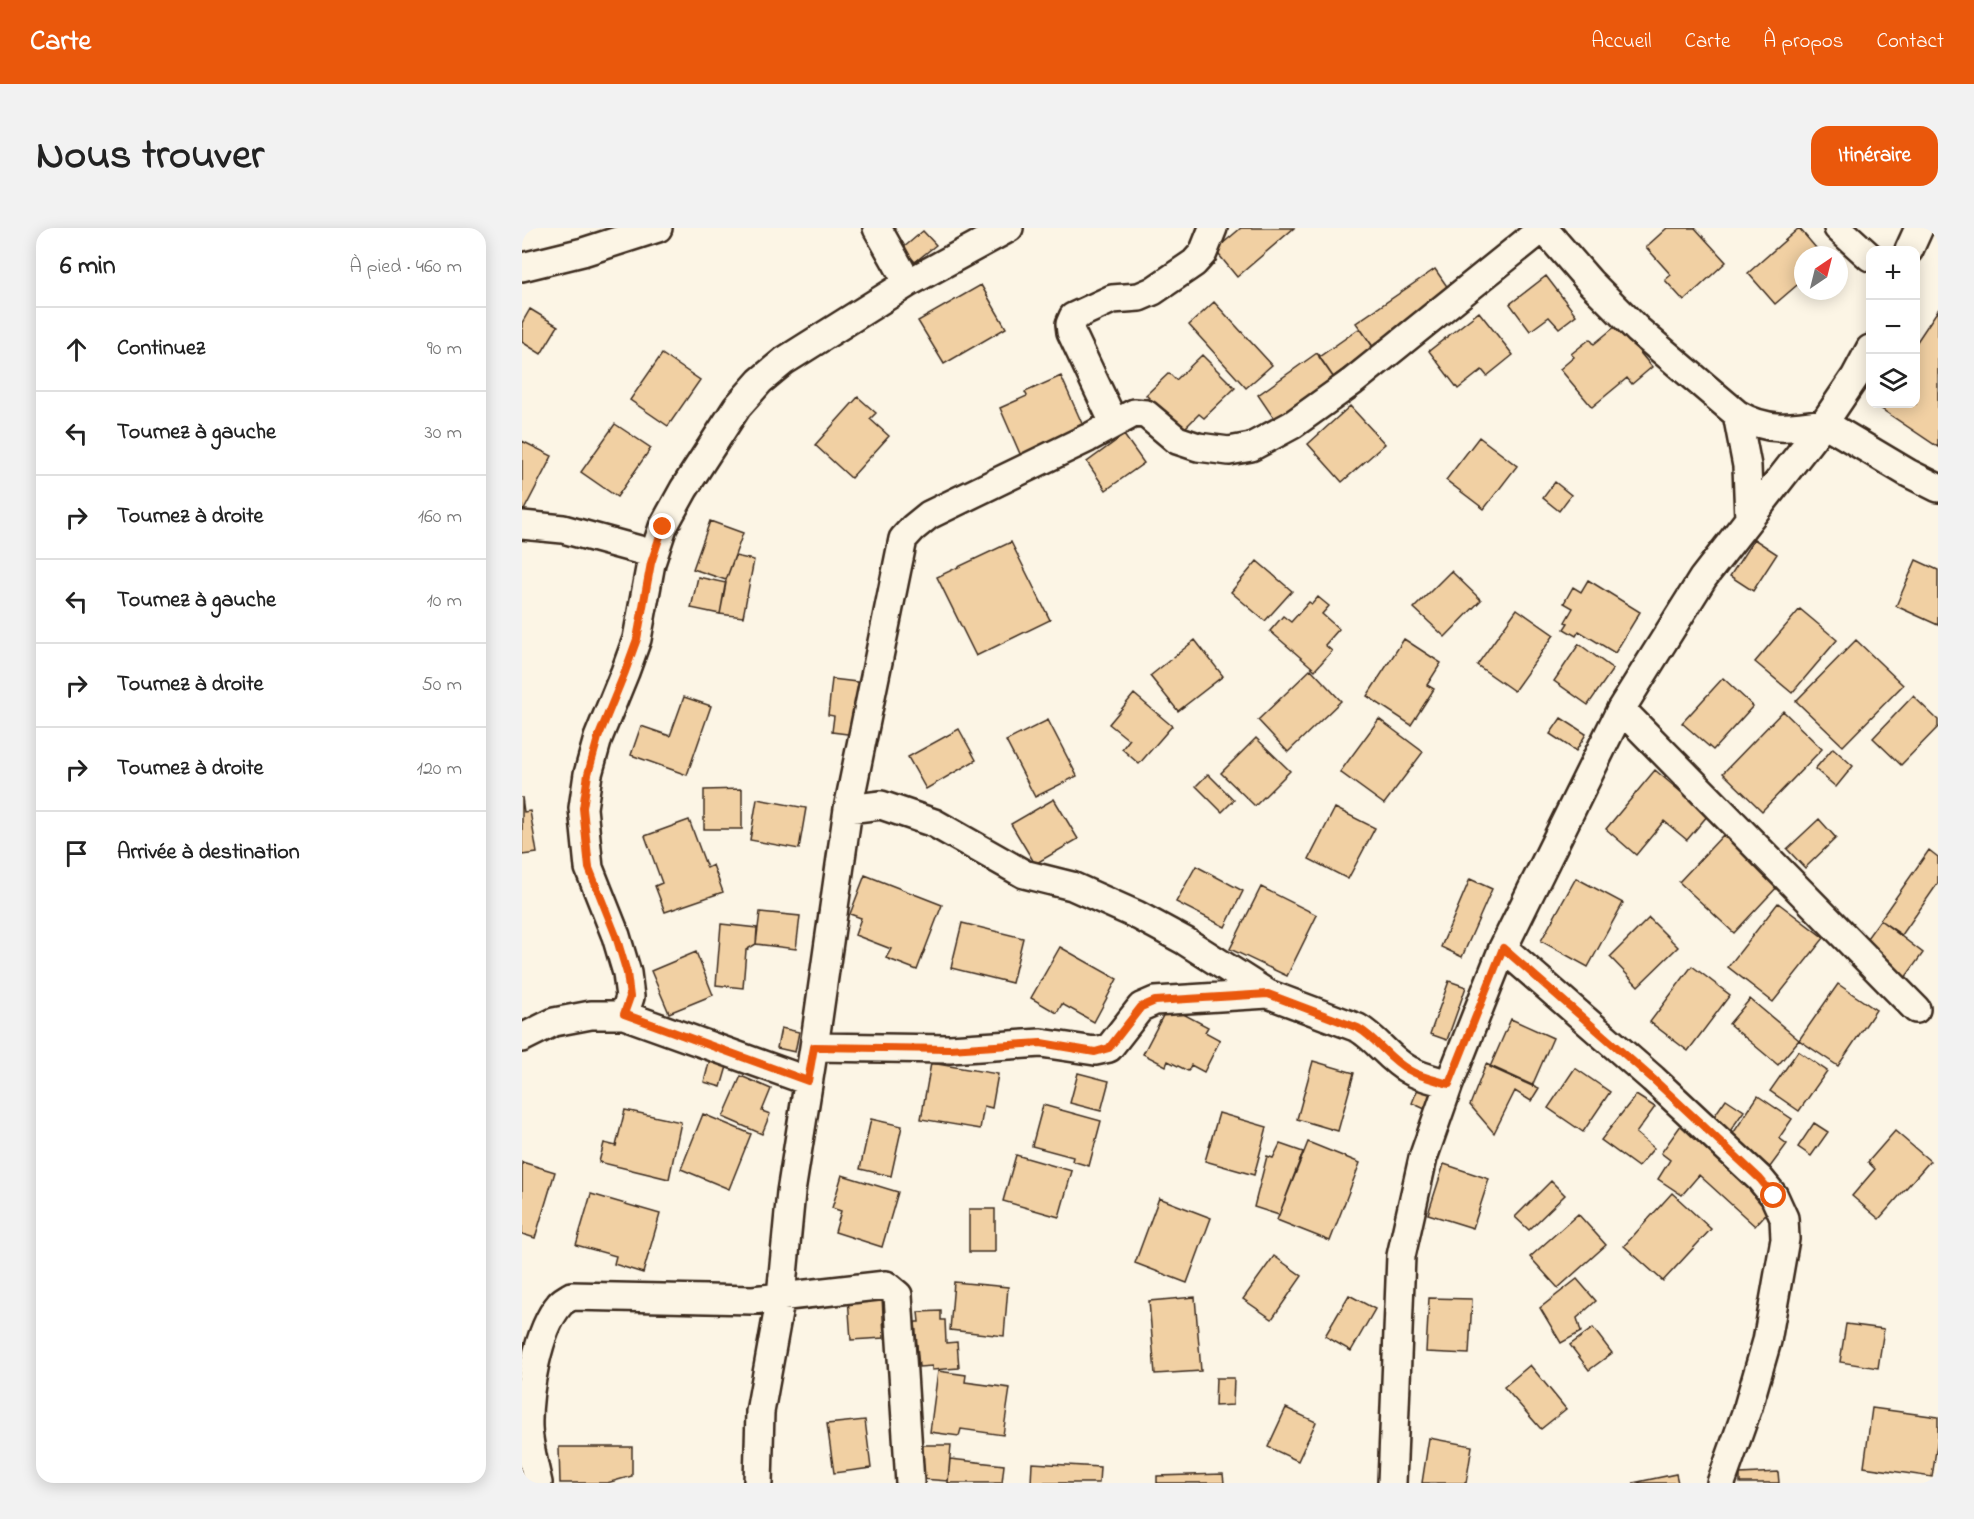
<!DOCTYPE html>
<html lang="fr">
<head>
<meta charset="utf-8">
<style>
	body { margin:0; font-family:"Indie Flower",sans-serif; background:#f2f2f2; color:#222 }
	.controls { position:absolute; right:18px; top:18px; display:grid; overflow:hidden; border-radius:12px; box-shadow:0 3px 15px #0003 }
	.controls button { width:54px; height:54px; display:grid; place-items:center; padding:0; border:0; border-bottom:2px solid #e0e0e0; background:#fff; color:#222; font:30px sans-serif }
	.compass { position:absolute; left:1272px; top:18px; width:54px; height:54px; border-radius:50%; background:#fff; box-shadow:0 3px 15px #0003; rotate:35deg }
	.stop { position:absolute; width:18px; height:18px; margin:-14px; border:4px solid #ea580c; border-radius:50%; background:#fff }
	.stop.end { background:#ea580c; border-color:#fff; box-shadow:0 2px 6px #0008 }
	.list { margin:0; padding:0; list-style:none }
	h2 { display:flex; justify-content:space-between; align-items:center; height:78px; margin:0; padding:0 24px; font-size:26px }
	h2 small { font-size:20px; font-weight:400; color:#767676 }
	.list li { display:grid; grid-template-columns:39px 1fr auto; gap:18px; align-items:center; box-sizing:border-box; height:84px; padding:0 24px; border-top:2px solid #e0e0e0 }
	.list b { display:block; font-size:22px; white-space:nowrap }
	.list em { font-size:20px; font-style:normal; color:#767676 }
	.icon { flex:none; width:33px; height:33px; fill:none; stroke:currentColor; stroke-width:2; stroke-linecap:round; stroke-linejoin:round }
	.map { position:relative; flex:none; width:1416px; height:1255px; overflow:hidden; border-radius:18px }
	header { display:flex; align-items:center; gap:36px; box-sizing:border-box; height:84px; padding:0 30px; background:#ea580c; color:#fff }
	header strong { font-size:28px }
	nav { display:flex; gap:33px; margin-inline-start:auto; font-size:21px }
	.intro { display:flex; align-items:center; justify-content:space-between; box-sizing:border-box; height:144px; padding:0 36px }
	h1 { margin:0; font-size:42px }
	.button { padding:15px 27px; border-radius:18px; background:#ea580c; color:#fff; font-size:21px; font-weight:700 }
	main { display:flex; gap:36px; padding:0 36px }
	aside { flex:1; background:#fff; border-radius:18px; box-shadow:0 3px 15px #0003 }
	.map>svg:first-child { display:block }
	.building { fill:#f1d0a3; stroke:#3b2a1e; stroke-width:1.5 }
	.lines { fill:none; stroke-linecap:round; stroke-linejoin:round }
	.minor-casing { stroke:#3b2a1e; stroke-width:32 }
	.minor { stroke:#fcf5e5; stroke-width:27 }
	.route { stroke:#ea580c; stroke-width:8 }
</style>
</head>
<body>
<header>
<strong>Carte</strong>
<nav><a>Accueil</a><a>Carte</a><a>À propos</a><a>Contact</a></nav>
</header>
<div class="intro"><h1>Nous trouver</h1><a class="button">Itinéraire</a></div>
<main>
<aside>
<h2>6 min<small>À pied · 460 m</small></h2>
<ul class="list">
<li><svg class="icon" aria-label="ahead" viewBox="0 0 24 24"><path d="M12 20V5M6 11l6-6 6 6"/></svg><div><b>Continuez</b></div><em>90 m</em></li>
<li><svg class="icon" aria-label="left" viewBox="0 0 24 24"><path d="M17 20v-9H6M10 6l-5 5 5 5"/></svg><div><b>Tournez à gauche</b></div><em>30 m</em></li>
<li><svg class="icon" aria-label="right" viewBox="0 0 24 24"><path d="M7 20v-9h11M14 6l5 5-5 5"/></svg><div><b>Tournez à droite</b></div><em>160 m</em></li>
<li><svg class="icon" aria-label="left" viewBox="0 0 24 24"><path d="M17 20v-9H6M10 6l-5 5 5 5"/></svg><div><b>Tournez à gauche</b></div><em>10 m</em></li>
<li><svg class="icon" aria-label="right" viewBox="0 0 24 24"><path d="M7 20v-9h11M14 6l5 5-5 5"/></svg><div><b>Tournez à droite</b></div><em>50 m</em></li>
<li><svg class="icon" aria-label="right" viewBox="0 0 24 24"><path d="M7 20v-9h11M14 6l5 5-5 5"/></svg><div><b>Tournez à droite</b></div><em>120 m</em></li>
<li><svg class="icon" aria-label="arrive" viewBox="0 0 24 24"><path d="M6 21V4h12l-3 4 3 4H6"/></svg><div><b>Arrivée à destination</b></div></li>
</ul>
</aside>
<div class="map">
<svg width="1416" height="1255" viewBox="0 0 1416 1255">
	<rect width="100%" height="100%" fill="#fcf5e5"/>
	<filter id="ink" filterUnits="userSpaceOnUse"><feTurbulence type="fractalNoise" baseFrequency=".0167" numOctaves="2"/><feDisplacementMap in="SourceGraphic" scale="12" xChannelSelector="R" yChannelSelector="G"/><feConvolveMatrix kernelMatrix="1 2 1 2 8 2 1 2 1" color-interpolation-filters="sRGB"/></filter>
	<g filter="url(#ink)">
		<path class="building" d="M 719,0 L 772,0 L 715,49 L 693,22 Z
			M 1145,0 L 1173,0 L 1204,34 L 1162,73 L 1143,52 L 1149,47 L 1124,19 Z
			M 1277,0 L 1300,27 L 1281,27 L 1281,52 L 1253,76 L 1226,45 Z
			M 401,3 L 414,17 L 393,34 L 381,20 Z
			M 913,41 L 933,70 L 855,124 L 834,95 Z
			M 1024,48 L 1054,87 L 1037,100 L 1027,89 L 1008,103 L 988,76 Z
			M 459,57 L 484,100 L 422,136 L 396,93 Z
			M 692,74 L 750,137 L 724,160 L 667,97 Z
			M 8,81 L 36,98 L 19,126 L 0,114 L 0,95 Z
			M 1416,82 L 1416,219 L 1352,176 L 1394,176 L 1394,115 Z
			M 957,84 L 991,127 L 965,148 L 960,142 L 936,161 L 907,123 Z
			M 1095,97 L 1130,139 L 1110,156 L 1105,150 L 1070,179 L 1038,141 L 1052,129 L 1049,126 L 1068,111 L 1072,116 Z
			M 838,100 L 851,119 L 811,149 L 797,129 Z
			M 795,125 L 814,153 L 755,195 L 736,167 Z
			M 140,126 L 178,152 L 146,198 L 108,172 Z
			M 680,127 L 713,160 L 682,190 L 677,186 L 660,203 L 624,167 L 647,145 L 654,152 Z
			M 539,148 L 562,200 L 499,228 L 478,180 L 505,168 L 503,164 Z
			M 336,169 L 354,185 L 348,191 L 367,208 L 329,250 L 293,217 Z
			M 828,178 L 863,216 L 820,254 L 786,216 Z
			M 93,196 L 129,220 L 95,269 L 59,244 Z
			M 602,207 L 622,235 L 584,262 L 565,234 Z
			M 957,209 L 995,238 L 962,281 L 924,252 Z
			M 0,213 L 30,228 L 1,284 L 0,284 Z
			M 1033,254 L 1049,267 L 1037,283 L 1021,270 Z
			M 188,293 L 221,305 L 204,352 L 171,341 Z
			M 1232,311 L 1255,326 L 1231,363 L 1208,348 Z
			M 489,314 L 528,392 L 454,428 L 415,349 Z
			M 213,328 L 232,332 L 221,389 L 198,386 L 204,352 Z
			M 1394,332 L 1416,342 L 1416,397 L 1374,378 Z
			M 735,333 L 770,363 L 743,393 L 709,364 Z
			M 929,343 L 959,372 L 923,409 L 892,380 Z
			M 176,349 L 204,355 L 198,386 L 169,380 Z
			M 1066,352 L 1118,384 L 1093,425 L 1057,403 L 1054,408 L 1042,401 L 1046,395 L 1043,394 L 1051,380 L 1042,375 L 1051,359 L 1059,364 Z
			M 796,369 L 807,378 L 800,386 L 817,401 L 803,417 L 810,423 L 793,442 L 748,403 L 761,388 L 769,394 L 787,374 L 790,376 Z
			M 995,381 L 1032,407 L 992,463 L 955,437 Z
			M 1278,381 L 1315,412 L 1270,465 L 1233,434 Z
			M 882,411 L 919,435 L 905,457 L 912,461 L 889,497 L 845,468 Z
			M 673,412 L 701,448 L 656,483 L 628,448 Z
			M 1334,412 L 1381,457 L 1321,518 L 1274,473 Z
			M 1057,416 L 1091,441 L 1066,477 L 1032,453 Z
			M 789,441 L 819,473 L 766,524 L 736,492 Z
			M 1201,450 L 1231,478 L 1191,522 L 1160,495 Z
			M 310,451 L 343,455 L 333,507 L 310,504 L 312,488 L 306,487 Z
			M 612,466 L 650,498 L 617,536 L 600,521 L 607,512 L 587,496 Z
			M 1391,468 L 1416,492 L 1416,499 L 1379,537 L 1351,510 Z
			M 162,469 L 189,478 L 165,547 L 109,527 L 119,498 L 148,508 Z
			M 1261,483 L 1300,521 L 1240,583 L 1201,545 Z
			M 1039,490 L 1064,506 L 1054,523 L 1028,506 Z
			M 857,491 L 901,524 L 862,576 L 818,544 Z
			M 526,492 L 555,548 L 513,569 L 484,513 Z
			M 437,501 L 454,532 L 404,561 L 386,529 Z
			M 734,510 L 768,543 L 733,578 L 699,545 Z
			M 1311,520 L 1331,538 L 1314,559 L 1293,541 Z
			M 1133,542 L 1186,587 L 1165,612 L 1142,593 L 1114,627 L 1084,601 Z
			M 686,546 L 712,572 L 700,584 L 674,558 Z
			M 220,561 L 220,601 L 182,601 L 182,562 Z
			M 0,569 L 2,584 L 8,583 L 15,625 L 0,627 Z
			M 235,571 L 284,580 L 277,621 L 228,612 Z
			M 532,571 L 556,611 L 513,636 L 489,596 Z
			M 813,580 L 853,600 L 826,651 L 787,631 Z
			M 1297,591 L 1314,610 L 1283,640 L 1265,621 Z
			M 167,592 L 185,640 L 191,637 L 201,664 L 143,684 L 133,658 L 140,655 L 123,608 Z
			M 1201,607 L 1256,658 L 1212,705 L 1157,654 Z
			M 1407,622 L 1416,629 L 1416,655 L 1380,707 L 1358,692 Z
			M 674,638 L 721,663 L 703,699 L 654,674 Z
			M 343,647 L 420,677 L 395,742 L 364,730 L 369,721 L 333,707 L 339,690 L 328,686 Z
			M 1054,650 L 1101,675 L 1066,739 L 1019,713 Z
			M 948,651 L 970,661 L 940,729 L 919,719 Z
			M 739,659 L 795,687 L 765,748 L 708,721 Z
			M 1256,675 L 1302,710 L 1251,774 L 1206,739 Z
			M 238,684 L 278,688 L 274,721 L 234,716 Z
			M 1127,690 L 1156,719 L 1116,758 L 1088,729 Z
			M 1358,692 L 1401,725 L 1383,750 L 1340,717 Z
			M 440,695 L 501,710 L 490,755 L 429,740 Z
			M 199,696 L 235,700 L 234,716 L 224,722 L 221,760 L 194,757 Z
			M 538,719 L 595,751 L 572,794 L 540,776 L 535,785 L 509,770 Z
			M 174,724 L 191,767 L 147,785 L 129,743 Z
			M 1170,738 L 1208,767 L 1166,823 L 1128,794 Z
			M 927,753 L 944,759 L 925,812 L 908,806 Z
			M 1316,756 L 1354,782 L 1316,838 L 1277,812 Z
			M 1228,771 L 1277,812 L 1256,837 L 1207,796 Z
			M 646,778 L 686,799 L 683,804 L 698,812 L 682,844 L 669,837 L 666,843 L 646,833 L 644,838 L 621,826 Z
			M 989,791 L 1031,810 L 1010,858 L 968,839 Z
			M 259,800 L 277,804 L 273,824 L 255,820 Z
			M 1276,823 L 1305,843 L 1277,883 L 1248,863 Z
			M 188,831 L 206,835 L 199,859 L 182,854 Z
			M 791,833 L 832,845 L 816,903 L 775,891 Z
			M 409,835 L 476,846 L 470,880 L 462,878 L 458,901 L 399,891 Z
			M 964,836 L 1017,860 L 1009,873 L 993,863 L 972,905 L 948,877 Z
			M 1053,840 L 1088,864 L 1061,904 L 1026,880 Z
			M 556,845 L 587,853 L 579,883 L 548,875 Z
			M 219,848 L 249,861 L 240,883 L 248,886 L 240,906 L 201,889 Z
			M 899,853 L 915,860 L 905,882 L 890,875 Z
			M 1114,867 L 1133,879 L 1114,905 L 1132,920 L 1116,939 L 1079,912 Z
			M 1236,868 L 1270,891 L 1257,910 L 1265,916 L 1248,939 L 1241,934 L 1239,936 L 1206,913 Z
			M 1204,871 L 1222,883 L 1206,906 L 1188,894 Z
			M 521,877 L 579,893 L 567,938 L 550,933 L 551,929 L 510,918 Z
			M 103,882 L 159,894 L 147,951 L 77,934 L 82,915 L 94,918 Z
			M 697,885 L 745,899 L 732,947 L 683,933 Z
			M 181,886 L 229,906 L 207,961 L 159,941 Z
			M 349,891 L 380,898 L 369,948 L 338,941 Z
			M 1162,893 L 1181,917 L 1249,980 L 1233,998 L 1177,947 L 1160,967 L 1136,951 L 1148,932 L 1139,925 Z
			M 1292,895 L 1306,904 L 1289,928 L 1276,919 Z
			M 1373,903 L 1408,933 L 1357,991 L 1330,968 L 1353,941 L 1346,934 Z
			M 786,914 L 838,935 L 808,1013 L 755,992 Z
			M 758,916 L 781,924 L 757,987 L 732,979 L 745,928 L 751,930 Z
			M 494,927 L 550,943 L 537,989 L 481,973 Z
			M 0,934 L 33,944 L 13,1010 L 0,1006 Z
			M 922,936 L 967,951 L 951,1000 L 906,986 Z
			M 320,947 L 376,964 L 360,1019 L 313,1004 L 319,983 L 310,980 Z
			M 1029,953 L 1043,967 L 1007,1002 L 993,989 Z
			M 1150,965 L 1189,1001 L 1141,1053 L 1102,1018 Z
			M 69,966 L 138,986 L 121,1045 L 92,1036 L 94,1028 L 54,1017 Z
			M 637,970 L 689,990 L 665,1055 L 613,1035 Z
			M 447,981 L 473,981 L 473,1024 L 447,1024 Z
			M 1056,986 L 1084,1017 L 1036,1060 L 1008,1029 Z
			M 752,1028 L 780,1048 L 750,1091 L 721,1071 Z
			M 1055,1051 L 1074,1073 L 1055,1090 L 1059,1104 L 1039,1115 L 1018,1080 Z
			M 432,1054 L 486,1059 L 482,1108 L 428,1102 Z
			M 360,1067 L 362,1110 L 329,1112 L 326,1069 Z
			M 827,1067 L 853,1081 L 829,1123 L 803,1108 Z
			M 673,1069 L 679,1143 L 633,1146 L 627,1073 Z
			M 907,1070 L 950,1071 L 947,1126 L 904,1124 Z
			M 419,1083 L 419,1092 L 423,1092 L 424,1115 L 435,1114 L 437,1140 L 410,1142 L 410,1138 L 397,1139 L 393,1094 L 397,1094 L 396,1084 Z
			M 1324,1096 L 1362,1101 L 1356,1140 L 1318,1134 Z
			M 1071,1100 L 1090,1125 L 1067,1142 L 1048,1117 Z
			M 1008,1137 L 1044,1181 L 1019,1201 L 982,1159 Z
			M 416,1143 L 444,1147 L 443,1154 L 488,1160 L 481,1207 L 439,1201 L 437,1208 L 408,1204 Z
			M 694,1150 L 712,1150 L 711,1177 L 693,1178 Z
			M 764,1180 L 794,1194 L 776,1233 L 746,1219 Z
			M 1350,1180 L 1416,1189 L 1416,1209 L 1410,1249 L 1342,1239 Z
			M 343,1192 L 349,1240 L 312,1245 L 305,1196 Z
			M 907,1210 L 950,1218 L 944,1255 L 900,1255 Z
			M 400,1217 L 429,1217 L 426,1253 L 400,1251 Z
			M 37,1219 L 110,1219 L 110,1248 L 85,1255 L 38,1255 Z
			M 428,1231 L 482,1237 L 480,1255 L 426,1255 Z
			M 510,1235 L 578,1239 L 577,1255 L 509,1255 Z
			M 1256,1244 L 1257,1255 L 1218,1255 L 1218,1246 Z
			M 701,1246 L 702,1255 L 635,1255 L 635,1248 Z
			M 1154,1246 L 1156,1255 L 1111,1255 Z"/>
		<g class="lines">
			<defs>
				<path id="minor" d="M 355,0 L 386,55
					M 1021,0 L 1068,54 L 1116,102 L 1215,186 C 1245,204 1270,200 1302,195 L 1333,149 L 1348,121
					M 1316,0 L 1348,29
					M 1387,22 L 1397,0
					M 0,39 L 61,24 L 136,0
					M 1215,186 L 1225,238 L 1227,291
					M 592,195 L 549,104 L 548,96 L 551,89 L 590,71 L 617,69 L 631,63 L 672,35 L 681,25 L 691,0
					M 0,297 L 41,301 L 132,326
					M 1099,481 L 1394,781
					M 326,581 L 359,577 L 412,595 L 502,646 L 550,658 L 615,687 L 663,713 L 746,766
					M 981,720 L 1131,851 L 1238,951 L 1252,968 L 1262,990 L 1263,1011 L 1245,1113 L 1226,1179 L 1199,1255
					M 102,787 L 108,769 L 105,745 L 94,708 L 67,640 L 61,580 L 66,546 L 76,510 L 103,444 L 115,411 L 129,335 L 141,299 L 162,261 L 215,179 L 238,153 L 262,133 L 386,55 L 487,0
					M 0,810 L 32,794 L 69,787 L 102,787 L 286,853
					M 292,819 L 428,821 L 519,815 L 573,823 L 587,820 L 619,779 L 633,773 L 746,766 L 836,800 C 855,811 867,831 887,842 C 898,849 914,852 927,856
					M 16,1255 C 12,1237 7,1218 6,1200 C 5,1167 15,1102 38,1076 C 40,1073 45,1071 49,1068 L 231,1072 L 364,1057 L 376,1067 L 388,1255
					M 236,1255 L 238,1184 L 259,1068 L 269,964 L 292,819 L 326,581 L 381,311 L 391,300 L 407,287 L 566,210 L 612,185 L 624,186 L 655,212 L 676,219 L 707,223 L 729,219 L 770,197 L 830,154 L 1021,0
					M 870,1255 L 879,1028 L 901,930 L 927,856 L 981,720 L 1099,481 L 1181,350 L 1302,195 L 1386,245 L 1416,260"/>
			</defs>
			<use href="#minor" class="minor-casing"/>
			<use href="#minor" class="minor"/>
		</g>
	</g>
	<g class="lines" filter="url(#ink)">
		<path class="route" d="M 141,299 L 129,335 L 115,411 L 103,444 L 76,510 L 66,546 L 61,580 L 67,640 L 94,708 L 105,745 L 108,769 L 102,786 L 286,853 L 292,819 L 428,821 L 519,815 L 573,824 L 587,820 L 619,779 L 633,773 L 746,766 L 836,800 C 855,811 867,831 887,842 C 898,849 914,852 927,856 L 981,720 L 1131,851 L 1238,951 L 1252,968"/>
	</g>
</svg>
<div class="controls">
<button>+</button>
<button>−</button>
<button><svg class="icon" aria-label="layers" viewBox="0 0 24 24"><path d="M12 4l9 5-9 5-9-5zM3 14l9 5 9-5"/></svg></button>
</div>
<svg class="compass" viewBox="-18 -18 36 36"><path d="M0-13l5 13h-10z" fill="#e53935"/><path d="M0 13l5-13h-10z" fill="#767676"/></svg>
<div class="stop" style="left:1252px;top:968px"></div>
<div class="stop end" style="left:141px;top:299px"></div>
</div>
</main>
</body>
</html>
